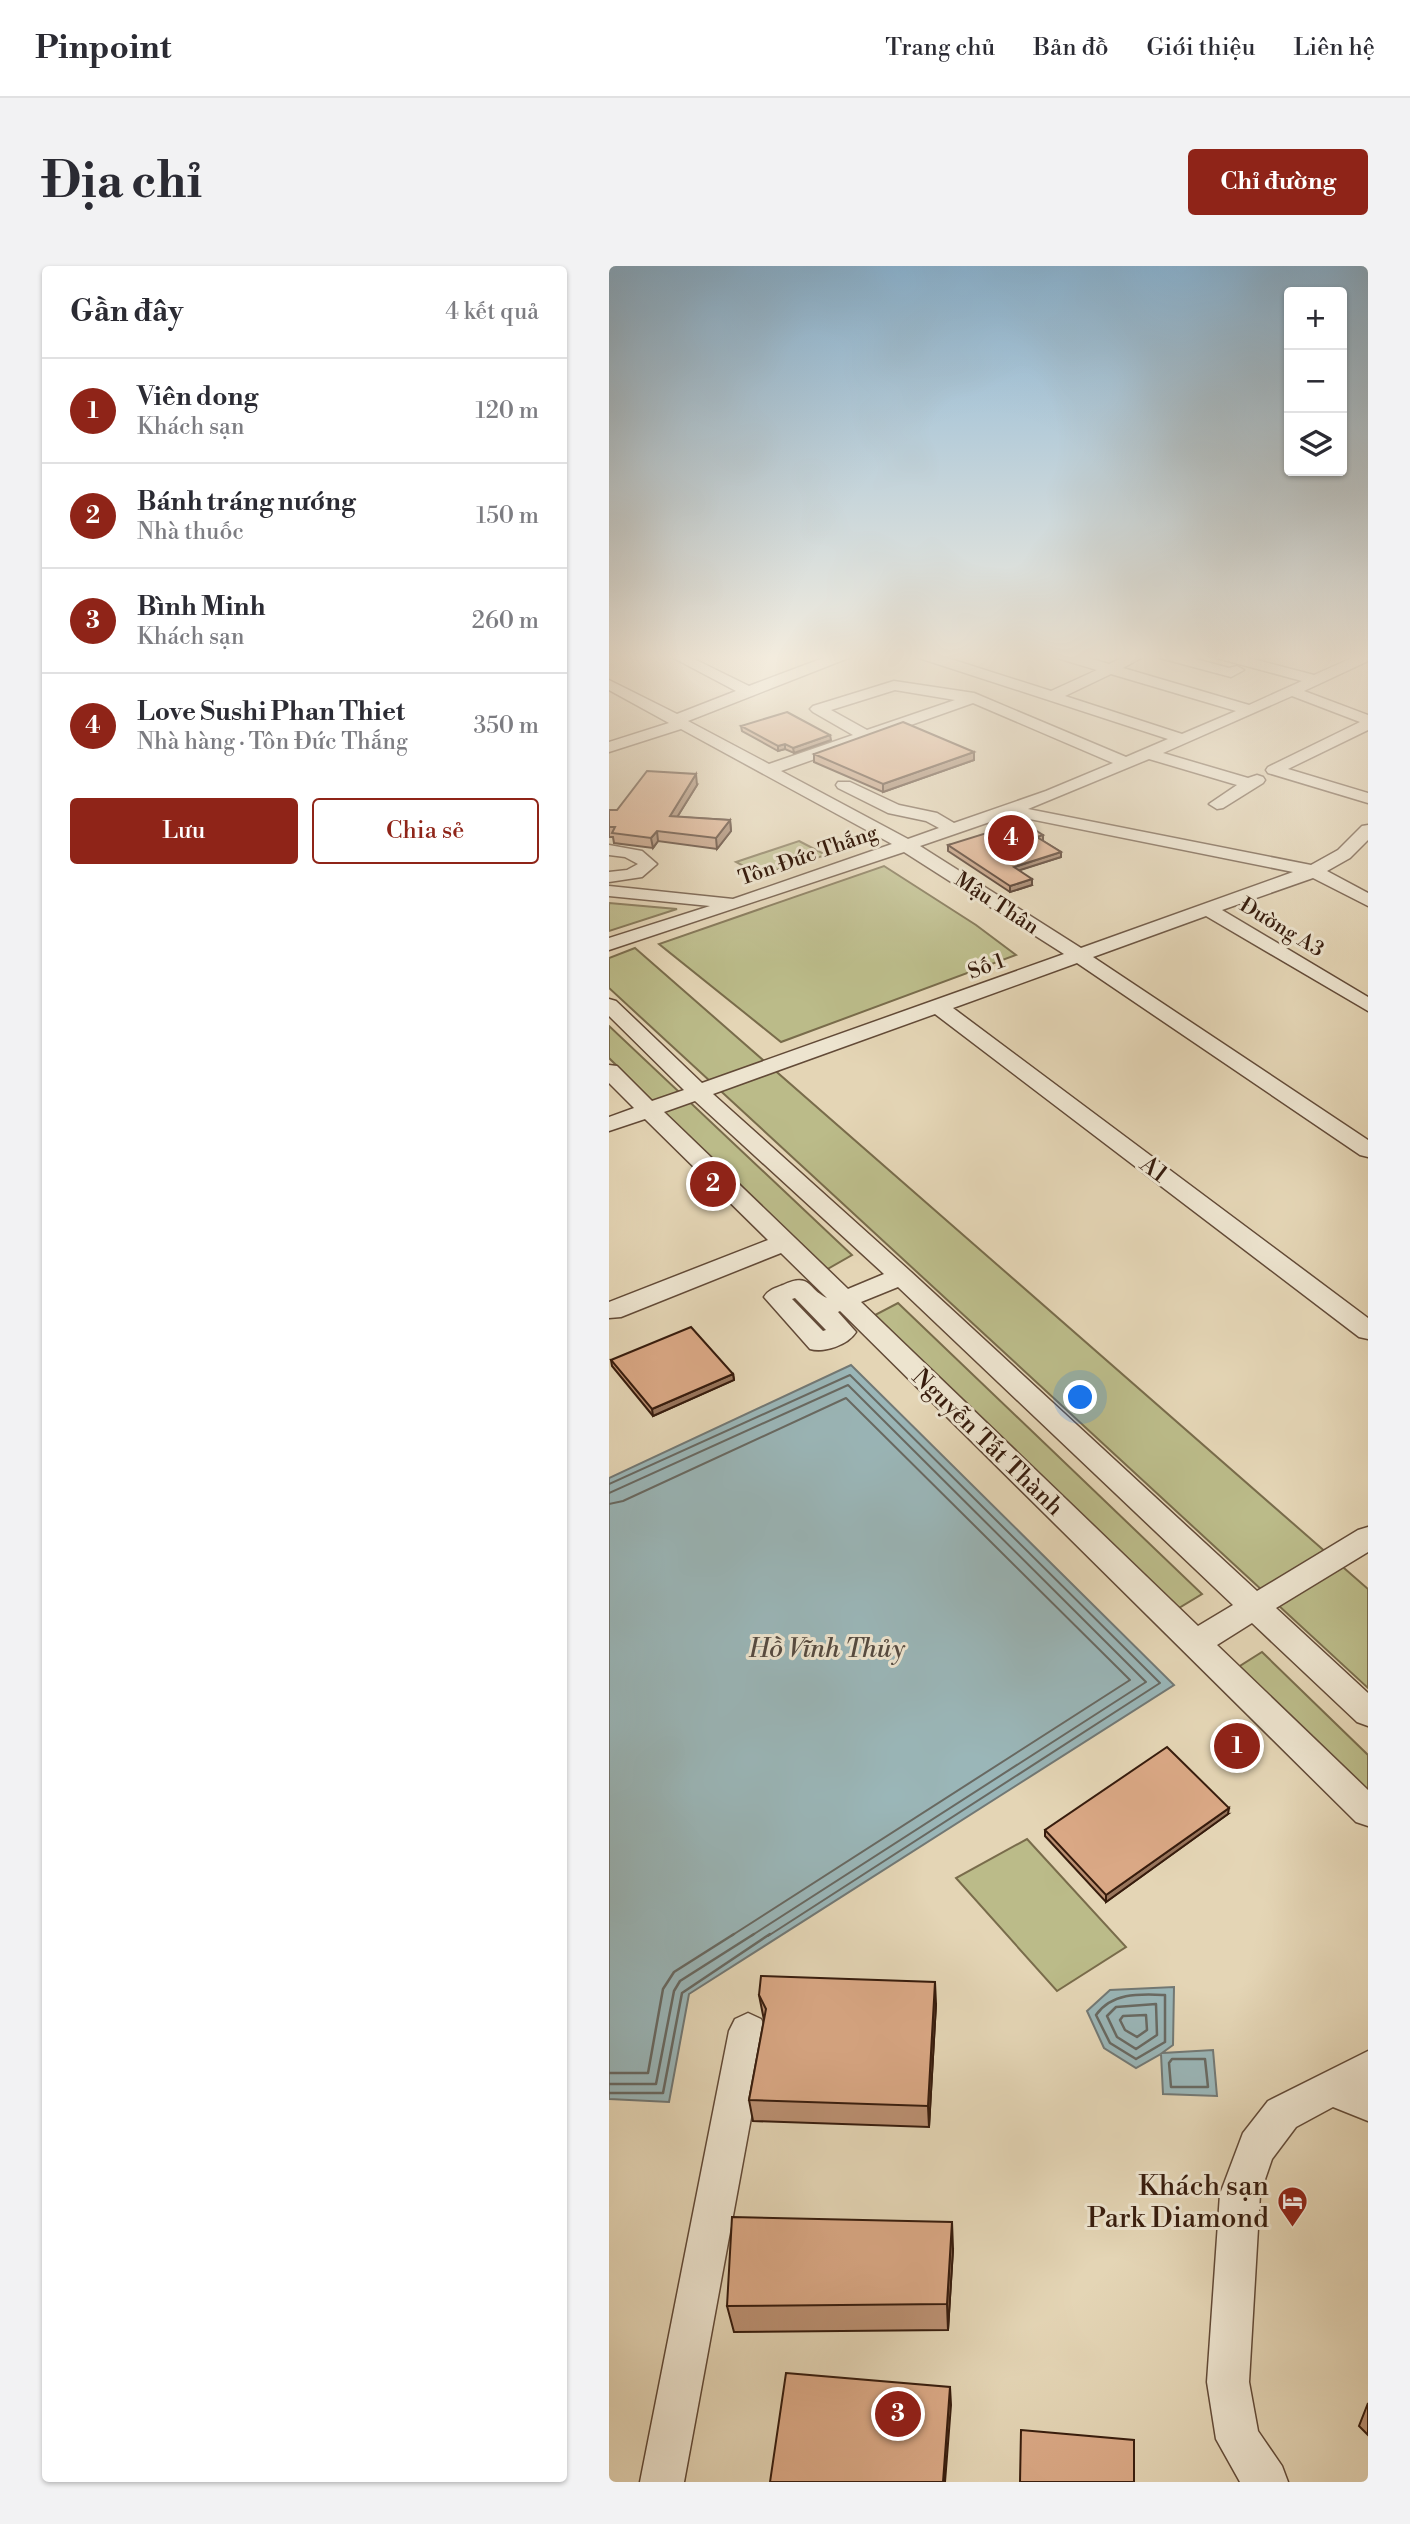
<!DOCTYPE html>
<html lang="vi">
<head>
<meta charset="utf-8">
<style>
	body { margin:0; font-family:"Libre Bodoni",serif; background:#f2f2f3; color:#2b2b33 }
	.controls { position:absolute; right:21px; top:21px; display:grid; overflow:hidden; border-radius:7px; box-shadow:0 2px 5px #0004 }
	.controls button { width:63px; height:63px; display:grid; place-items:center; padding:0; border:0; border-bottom:2px solid #e1e1e2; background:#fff; color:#2b2b33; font:35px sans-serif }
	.you { position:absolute; left:472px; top:1132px; width:24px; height:24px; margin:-18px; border:5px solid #fff; border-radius:50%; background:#1a73e8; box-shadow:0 0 0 10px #1a73e833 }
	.badge { display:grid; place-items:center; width:46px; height:46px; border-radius:50%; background:#8f2418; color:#fff; font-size:23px; font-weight:700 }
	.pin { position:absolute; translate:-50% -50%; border:4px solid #fff; box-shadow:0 2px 7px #0006 }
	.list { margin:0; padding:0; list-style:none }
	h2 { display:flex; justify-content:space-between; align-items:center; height:91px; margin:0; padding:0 28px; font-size:30px }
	h2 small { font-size:23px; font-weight:400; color:#7c7c81 }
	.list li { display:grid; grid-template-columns:46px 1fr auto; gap:21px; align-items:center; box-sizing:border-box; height:105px; padding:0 28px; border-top:2px solid #e1e1e2 }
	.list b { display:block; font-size:26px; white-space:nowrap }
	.list p { margin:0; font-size:23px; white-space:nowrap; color:#7c7c81 }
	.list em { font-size:23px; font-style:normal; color:#7c7c81 }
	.actions { display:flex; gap:14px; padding:21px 28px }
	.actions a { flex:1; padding:16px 0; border:2px solid #8f2418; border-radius:7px; text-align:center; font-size:24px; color:#8f2418 }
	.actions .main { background:#8f2418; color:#fff }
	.icon { flex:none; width:38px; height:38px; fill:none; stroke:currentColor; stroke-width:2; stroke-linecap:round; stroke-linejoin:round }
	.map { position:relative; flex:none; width:759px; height:2216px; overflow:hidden; border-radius:7px }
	header { display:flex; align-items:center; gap:42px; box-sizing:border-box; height:98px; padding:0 35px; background:#fff; border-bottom:2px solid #e1e1e2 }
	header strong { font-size:33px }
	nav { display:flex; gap:38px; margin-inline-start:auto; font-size:24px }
	.intro { display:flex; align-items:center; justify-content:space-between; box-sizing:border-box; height:168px; padding:0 42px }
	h1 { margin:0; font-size:49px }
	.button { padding:18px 32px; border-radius:7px; background:#8f2418; color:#fff; font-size:24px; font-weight:700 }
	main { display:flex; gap:42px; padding:0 42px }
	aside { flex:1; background:#fff; border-radius:7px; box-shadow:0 2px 5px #0004 }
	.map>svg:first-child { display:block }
	.green { fill:#bbbb89; stroke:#796c4b; stroke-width:2 }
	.water { fill:#9ab6b8; stroke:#727874; stroke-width:2 }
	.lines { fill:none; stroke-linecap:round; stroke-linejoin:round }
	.shore-far1 { stroke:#686962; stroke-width:2 }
	.shore { stroke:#686962; stroke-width:2.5 }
	.minor-casing { stroke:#624a37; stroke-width:3 }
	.minor { fill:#ede4cf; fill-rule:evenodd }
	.wall { fill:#bb9072; stroke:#371c0d; stroke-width:2 }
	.shaded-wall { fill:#99765d; stroke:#371c0d; stroke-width:2 }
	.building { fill:#daa885; stroke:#371c0d; stroke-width:2 }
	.labels { text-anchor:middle; stroke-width:6; stroke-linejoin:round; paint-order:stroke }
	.far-street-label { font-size:21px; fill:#371c0d; stroke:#ede4cf }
	.street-label { font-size:24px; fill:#371c0d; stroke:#ede4cf }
	.water-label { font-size:26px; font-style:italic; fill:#554a40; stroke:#ede4cf }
	.near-poi-label { font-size:28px; fill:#371c0d; stroke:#ede4cf; text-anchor:end }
</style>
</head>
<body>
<header>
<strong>Pinpoint</strong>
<nav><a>Trang chủ</a><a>Bản đồ</a><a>Giới thiệu</a><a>Liên hệ</a></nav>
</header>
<div class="intro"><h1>Địa chỉ</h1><a class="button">Chỉ đường</a></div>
<main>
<aside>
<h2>Gần đây<small>4 kết quả</small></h2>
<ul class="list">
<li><span class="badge">1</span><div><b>Viên dong</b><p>Khách sạn</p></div><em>120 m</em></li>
<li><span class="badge">2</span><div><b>Bánh tráng nướng</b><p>Nhà thuốc</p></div><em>150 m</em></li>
<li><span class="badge">3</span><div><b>Bình Minh</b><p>Khách sạn</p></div><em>260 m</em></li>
<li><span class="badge">4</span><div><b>Love Sushi Phan Thiet</b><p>Nhà hàng · Tôn Đức Thắng</p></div><em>350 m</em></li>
</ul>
<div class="actions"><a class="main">Lưu</a><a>Chia sẻ</a></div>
</aside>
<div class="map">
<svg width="759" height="2216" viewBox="0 0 759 2216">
	<rect width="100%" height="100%" fill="#e4d5b5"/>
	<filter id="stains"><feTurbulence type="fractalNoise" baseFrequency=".00286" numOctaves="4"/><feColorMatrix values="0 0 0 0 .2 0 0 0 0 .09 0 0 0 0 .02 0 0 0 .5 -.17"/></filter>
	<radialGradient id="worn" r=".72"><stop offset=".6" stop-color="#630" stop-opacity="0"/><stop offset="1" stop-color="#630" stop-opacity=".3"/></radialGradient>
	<path class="green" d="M 190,575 L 217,589 L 151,609 L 127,596 Z
		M 275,600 L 367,659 L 407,689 L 172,776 L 50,678 Z
		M 0,637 L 68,643 L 0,665 Z
		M 26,682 L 759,1323 L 759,1422 L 0,722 L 0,692 Z
		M 0,760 L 243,989 L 215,1005 L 0,792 Z
		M 289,1037 L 593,1328 L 560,1348 L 266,1049 Z
		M 653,1386 L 759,1489 L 759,1539 L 623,1405 Z
		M 418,1573 L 517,1681 L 448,1725 L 347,1612 Z"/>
	<path class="water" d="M 242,1099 L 565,1419 L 80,1728 L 60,1836 L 0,1833 L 0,1212 Z
		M 565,1721 L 564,1779 L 553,1787 L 604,1784 L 608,1830 L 554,1828 L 552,1788 L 527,1802 L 495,1782 L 478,1745 L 501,1724 Z"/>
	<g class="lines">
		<path class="shore-far1" d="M 0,1218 L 241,1109 L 551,1417 L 159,1670
			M 0,1227 L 239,1119 L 537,1416 L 142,1670
			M 0,1238 L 14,1235 L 237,1132 L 521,1414 L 122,1670"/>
		<path class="shore" d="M 556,1729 L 556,1776 L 527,1793 L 501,1777 L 487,1749 C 503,1726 531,1728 556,1729 Z
			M 547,1738 L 548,1769 L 527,1783 L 508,1771 L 498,1750 L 507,1741 Z
			M 537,1749 L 538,1764 L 528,1771 L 516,1764 L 511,1754 L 514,1750 Z
			M 563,1793 L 596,1793 L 599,1821 L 562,1821 L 560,1797 Z
			M 0,1807 L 39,1807 L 54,1723 L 65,1706 L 125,1668
			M 0,1818 L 47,1818 L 65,1725 L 71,1715 L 145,1668
			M 0,1827 L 54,1827 L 73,1727 L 161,1668"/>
		<defs>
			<path id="minor" d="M 57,388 L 75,388 L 140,420 L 225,388 L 244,388 L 242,391 L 79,455 L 160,498 L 244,469 L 204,446 L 201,443 L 204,440 L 285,415 L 365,427 L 517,491 L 559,473 L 307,391 L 305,388 L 326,388 L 442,425 L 488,404 L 445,391 L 443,388 L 465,388 L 500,398 L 521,388 L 539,388 L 514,402 L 640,439 L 693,415 L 604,391 L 602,388 L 625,388 L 705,409 L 752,388 L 759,388 L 759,395 L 695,425 L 759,449 L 759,464 L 679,503 L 759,527 L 759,537 L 659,507 L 657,504 L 659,501 L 751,456 L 683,430 L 554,487 L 639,512 L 648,509 L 654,511 L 656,514 L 654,517 L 614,542 L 608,543 L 600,538 L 628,519 L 540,493 L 419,543 L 702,599 L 729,584 L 753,560 L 759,559 L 759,574 L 741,592 L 718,605 L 759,627 L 759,640 L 704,612 L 613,644 L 759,731 L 759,745 L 597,650 L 484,691 L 759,874 L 759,891 L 751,889 L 468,697 L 344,742 L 759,1052 L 759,1073 L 750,1071 L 326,748 L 104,828 L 301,1005 L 648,1325 L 749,1264 L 759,1261 L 759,1286 L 667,1342 L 759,1427 L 759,1460 L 748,1456 L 643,1357 L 608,1379 L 759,1524 L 759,1560 L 747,1556 L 231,1045 L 229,1046 L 247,1066 C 239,1079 215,1087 201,1083 L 155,1031 C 159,1024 166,1022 174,1019 C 202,1006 198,1023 218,1032 L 172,987 L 12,1051 L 0,1052 L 0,1036 L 159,974 L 36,853 L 0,865 L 0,851 L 25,842 L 0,817 L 0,799 L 8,800 L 43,835 L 75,824 L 0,750 L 0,733 L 7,735 L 93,817 L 455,688 L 295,586 L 0,684 L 0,672 L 101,640 L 0,630 L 0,620 L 124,633 L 283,578 L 72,463 L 0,486 L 0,476 L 60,457 L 0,424 L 0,414 L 68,448 L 127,425 ZM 502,408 L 627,445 L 573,468 L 456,430 ZM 286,424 L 346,434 L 258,464 L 222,444 ZM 364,437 L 504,497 L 437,525 L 345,557 L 328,547 L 290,539 L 241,516 L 229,516 L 227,519 L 229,522 L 279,547 L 317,555 L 330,562 L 299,573 L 172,505 ZM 401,549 L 684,606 L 472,682 L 311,580 ZM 86,835 L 275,1008 L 239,1023 L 55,846 ZM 289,1021 L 624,1339 L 589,1360 L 252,1036 ZM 186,1032 L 217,1064 L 214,1065 L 183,1033 Z
				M 545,388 L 568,388 L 620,402 L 628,400 L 635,404 L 622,411 L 547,391 Z
				M 0,579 L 33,585 L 48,598 L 33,611 L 0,616 L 0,606 L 18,604 L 29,598 L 16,591 L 0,589 Z
				M 139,1747 L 152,1753 L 158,1765 L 75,2216 L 31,2216 L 120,1765 L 126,1753 Z
				M 759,1785 L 759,1855 L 724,1841 L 687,1861 L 663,1893 L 651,1928 L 640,2116 L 649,2165 L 673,2200 L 679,2216 L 631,2216 L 607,2173 L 598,2116 L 611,1928 L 634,1867 L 659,1835 Z"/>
		</defs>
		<use href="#minor" class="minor-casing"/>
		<use href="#minor" class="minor"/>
	</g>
	<path class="wall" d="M 132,460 L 222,474 L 185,487 L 176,483 L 169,485 L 133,465 Z
		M 365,486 L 365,494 L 274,526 L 205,496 L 205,488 Z
		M 88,519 L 68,551 L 121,554 L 122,565 L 108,583 L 49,575 L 44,582 L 5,577 L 4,571 L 0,571 L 0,544 L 8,544 Z
		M 434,569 L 434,575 L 452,586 L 452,591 L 410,604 L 423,619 L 401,626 L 339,585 L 339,579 Z
		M 2,1094 L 124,1108 L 125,1114 L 44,1150 L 3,1100 Z
		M 619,1548 L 497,1636 L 436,1570 L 436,1564 Z
		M 150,1729 L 327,1738 L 320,1861 L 144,1855 L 140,1834 L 155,1754 Z
		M 344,1983 L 339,2064 L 125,2066 L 118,2040 Z
		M 759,2137 L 759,2169 L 750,2160 Z"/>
	<path class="shaded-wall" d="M 221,469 L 222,474 L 185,487 L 184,482 Z
		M 176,478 L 176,483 L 169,485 L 169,480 Z
		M 365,486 L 365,494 L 274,526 L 274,518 Z
		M 87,508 L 88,519 L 62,561 L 61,550 Z
		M 121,554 L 122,565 L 108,583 L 107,572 Z
		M 48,565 L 49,575 L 44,582 L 42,572 Z
		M 452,586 L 452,591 L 405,606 L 405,601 Z
		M 423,613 L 423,619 L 401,626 L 401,620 Z
		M 124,1108 L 125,1114 L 44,1150 L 43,1143 Z
		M 620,1542 L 619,1548 L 497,1636 L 497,1629 Z
		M 326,1716 L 327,1738 L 320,1861 L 319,1840 Z
		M 343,1956 L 344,1983 L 339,2064 L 338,2038 Z
		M 341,2121 L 342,2139 L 336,2216 L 334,2216 Z"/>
	<path class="building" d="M 178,446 L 221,469 L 184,482 L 176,478 L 169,480 L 132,460 Z
		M 294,456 L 365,486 L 274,518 L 205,488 Z
		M 38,505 L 87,508 L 61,550 L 121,554 L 107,572 L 48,565 L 42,572 L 3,567 L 6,561 L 0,561 L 0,544 L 8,544 Z
		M 413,556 L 434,569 L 428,571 L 452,586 L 405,601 L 423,613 L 401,620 L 339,579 Z
		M 82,1061 L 124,1108 L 43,1143 L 2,1094 Z
		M 558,1481 L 620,1542 L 497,1629 L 436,1564 Z
		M 152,1710 L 326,1716 L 319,1840 L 140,1834 L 157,1743 L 150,1729 Z
		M 123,1951 L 343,1956 L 338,2038 L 118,2040 Z
		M 177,2107 L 341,2121 L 334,2216 L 161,2216 Z
		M 412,2164 L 525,2174 L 525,2216 L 411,2216 Z"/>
	<linearGradient id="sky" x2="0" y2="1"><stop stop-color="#89b5d5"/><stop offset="0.56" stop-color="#f3ecde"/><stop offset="1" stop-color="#f3ecde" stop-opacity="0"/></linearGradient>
	<rect width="759" height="698" fill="url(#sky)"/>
	<defs>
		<symbol id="hotel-pin" viewBox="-11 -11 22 30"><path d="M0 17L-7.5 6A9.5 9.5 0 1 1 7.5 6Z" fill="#8f2418" stroke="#ede4cf"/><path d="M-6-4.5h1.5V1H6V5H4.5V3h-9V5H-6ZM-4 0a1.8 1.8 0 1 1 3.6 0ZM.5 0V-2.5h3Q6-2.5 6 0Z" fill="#fff"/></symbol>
	</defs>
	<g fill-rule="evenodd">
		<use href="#hotel-pin" x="666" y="1918" width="35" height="47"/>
	</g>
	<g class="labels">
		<g class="far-street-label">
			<text transform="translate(199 589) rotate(-19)" y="7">Tôn Đức Thắng</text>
			<text transform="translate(388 637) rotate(33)" y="7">Mậu Thân</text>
			<text transform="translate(673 661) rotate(31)" y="7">Đường A3</text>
			<text transform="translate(377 700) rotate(-20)" y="7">Số 1</text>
		</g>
		<g class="street-label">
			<text transform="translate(545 903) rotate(37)" y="8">A1</text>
			<text transform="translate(379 1176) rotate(44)" y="8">Nguyễn Tất Thành</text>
		</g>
		<g class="water-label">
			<text x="218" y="1391">Hồ Vĩnh Thủy</text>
		</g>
		<g class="near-poi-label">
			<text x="660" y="1929">Khách sạn<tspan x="660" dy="32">Park Diamond</tspan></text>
		</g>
	</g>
	<rect width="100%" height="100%" filter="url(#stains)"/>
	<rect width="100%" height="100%" fill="url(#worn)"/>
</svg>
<div class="controls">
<button>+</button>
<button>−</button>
<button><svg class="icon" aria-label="layers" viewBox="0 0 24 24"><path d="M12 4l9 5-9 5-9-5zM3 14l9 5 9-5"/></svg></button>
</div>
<div class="you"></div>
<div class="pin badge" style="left:628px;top:1480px">1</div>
<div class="pin badge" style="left:104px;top:918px">2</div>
<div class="pin badge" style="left:289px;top:2148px">3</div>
<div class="pin badge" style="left:402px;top:572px">4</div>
</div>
</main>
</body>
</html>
